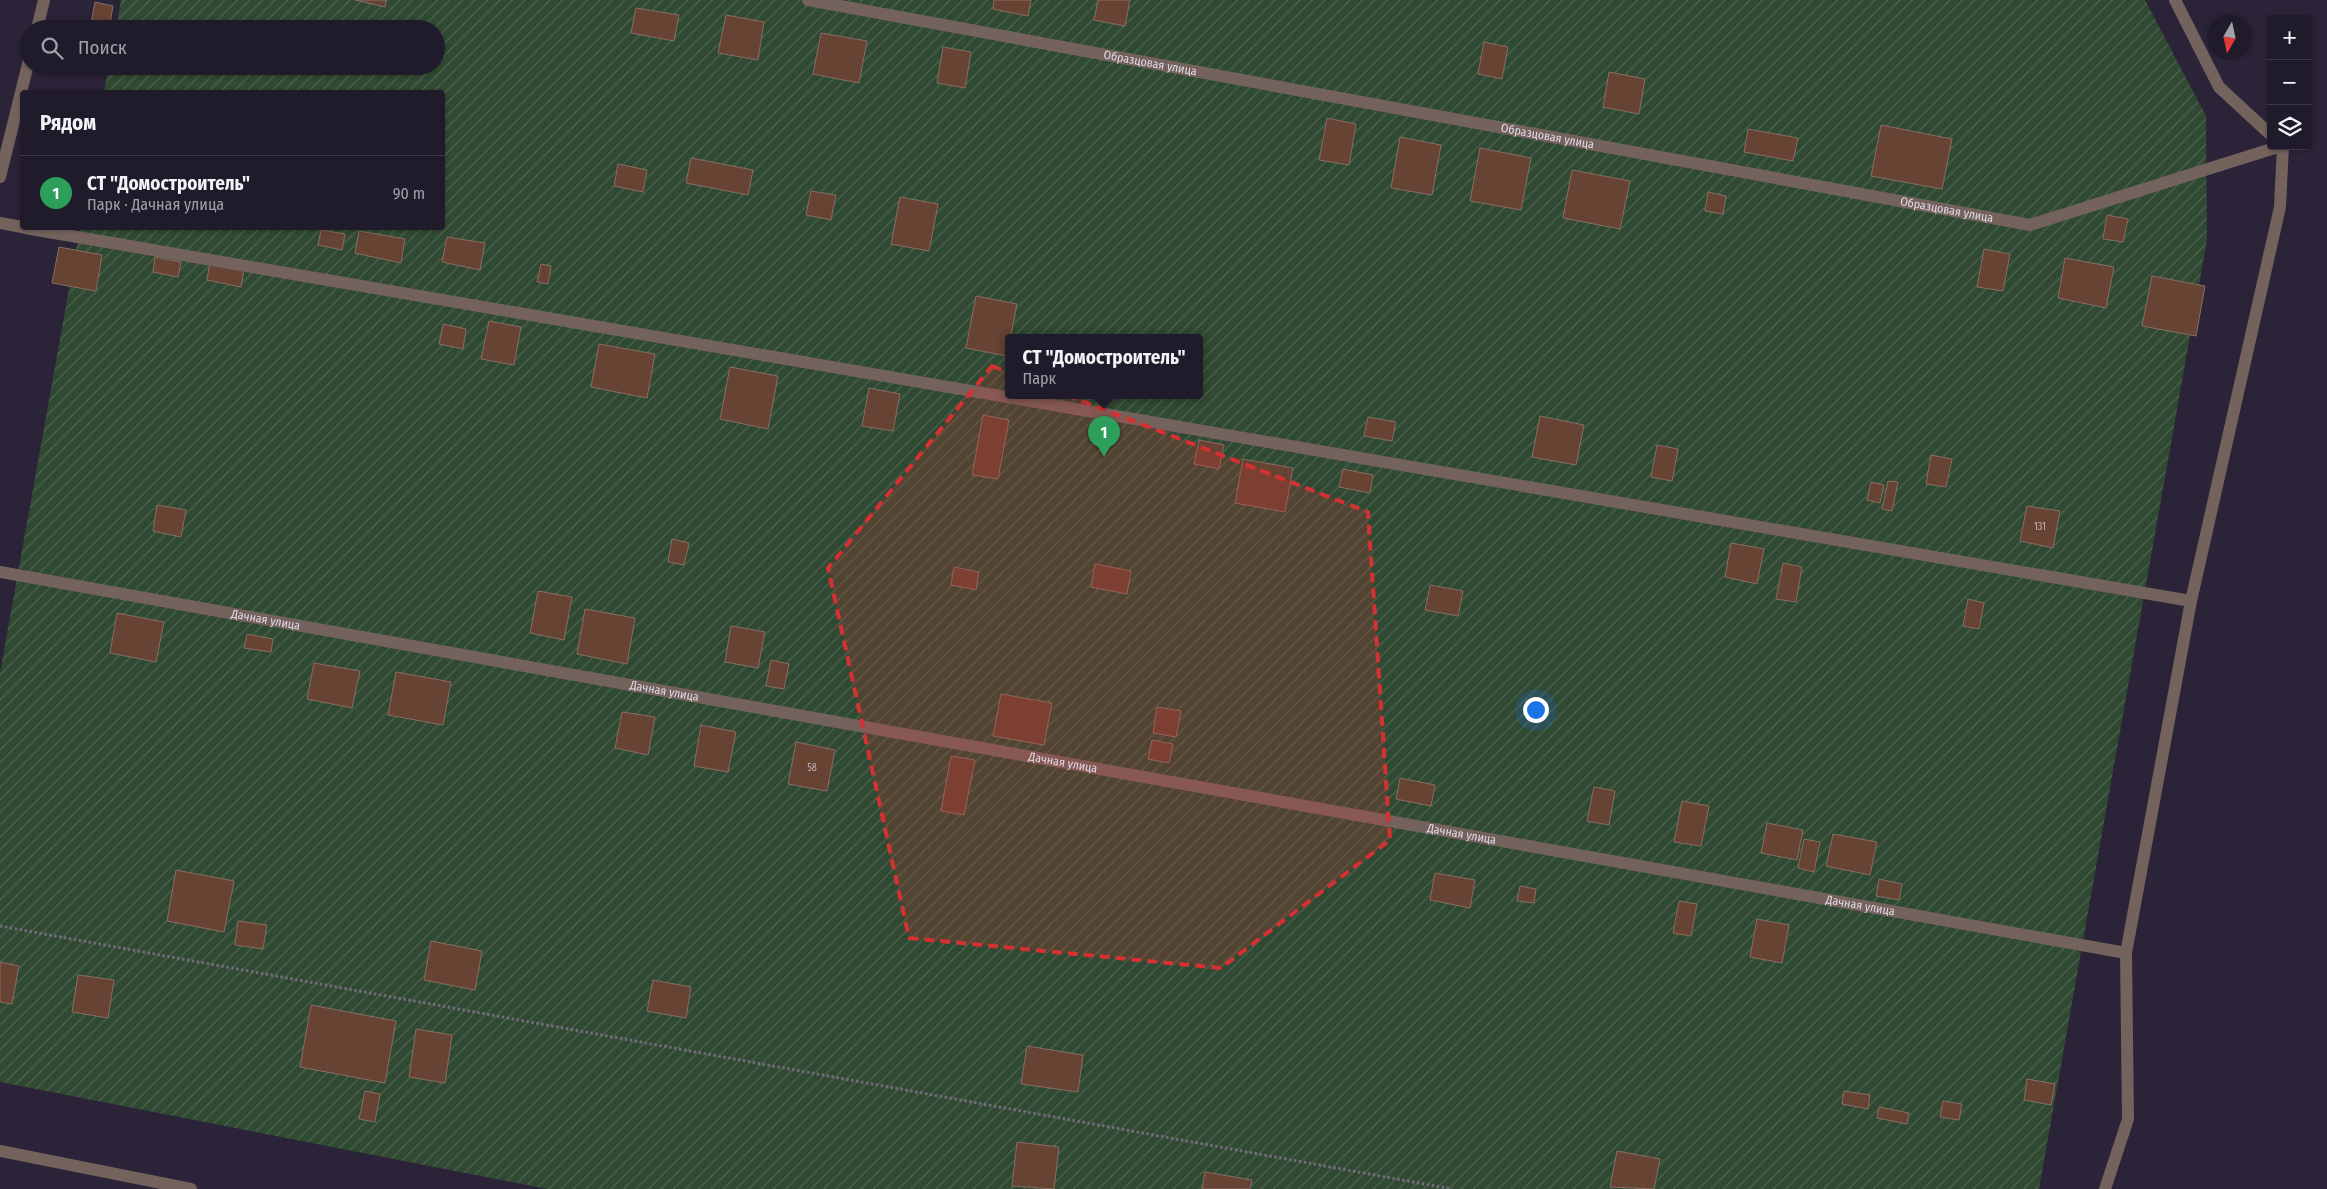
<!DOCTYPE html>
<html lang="ru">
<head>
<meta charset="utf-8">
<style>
	body { margin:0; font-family:"Fira Sans Condensed",sans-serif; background:#282432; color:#f1f3f6 }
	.controls { position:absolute; right:15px; top:15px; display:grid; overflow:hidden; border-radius:5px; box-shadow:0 1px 4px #0004 }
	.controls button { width:45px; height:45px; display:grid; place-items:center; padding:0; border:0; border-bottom:1px solid #3d3947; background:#201b2a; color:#f1f3f6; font:25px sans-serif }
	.compass { position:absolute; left:2207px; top:15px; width:45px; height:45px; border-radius:50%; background:#201b2a; box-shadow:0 1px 4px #0004; rotate:189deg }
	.you { position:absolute; left:1535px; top:709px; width:18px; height:18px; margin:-12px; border:4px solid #fff; border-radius:50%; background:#1a73e8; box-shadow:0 0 0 8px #1a73e833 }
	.badge { display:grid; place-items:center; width:32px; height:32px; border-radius:50%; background:#db2777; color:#fff; font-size:16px; font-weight:700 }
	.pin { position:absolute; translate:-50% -41px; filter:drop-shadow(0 1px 2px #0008) }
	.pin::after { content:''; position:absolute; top:26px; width:18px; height:15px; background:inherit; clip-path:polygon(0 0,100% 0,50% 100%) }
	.popup { position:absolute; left:1005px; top:334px; width:198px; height:65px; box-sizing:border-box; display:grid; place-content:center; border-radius:5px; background:#201b2a; filter:drop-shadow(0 1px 4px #0005); font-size:16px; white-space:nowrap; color:#a2a1a8 }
	.popup b { font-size:19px; color:#f1f3f6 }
	.popup::after { content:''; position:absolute; left:50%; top:100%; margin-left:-10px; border:10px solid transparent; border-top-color:#201b2a }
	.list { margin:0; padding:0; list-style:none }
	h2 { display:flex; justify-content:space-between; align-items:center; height:65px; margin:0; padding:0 20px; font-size:21px }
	h2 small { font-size:16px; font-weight:400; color:#a2a1a8 }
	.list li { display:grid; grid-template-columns:32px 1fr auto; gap:15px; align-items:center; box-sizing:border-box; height:75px; padding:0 20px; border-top:1px solid #3d3947 }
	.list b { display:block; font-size:19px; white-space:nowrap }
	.list p { margin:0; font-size:16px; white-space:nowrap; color:#a2a1a8 }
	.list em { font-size:16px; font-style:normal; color:#a2a1a8 }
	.icon { flex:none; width:28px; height:28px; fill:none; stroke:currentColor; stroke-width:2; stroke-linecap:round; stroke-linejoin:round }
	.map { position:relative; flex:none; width:2327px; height:1189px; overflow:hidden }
	.search { position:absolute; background:#201b2a; box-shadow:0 1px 4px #0004; left:20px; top:20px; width:425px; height:55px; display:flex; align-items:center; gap:12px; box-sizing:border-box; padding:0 18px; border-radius:28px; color:#a2a1a8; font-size:19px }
	.panel { position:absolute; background:#201b2a; box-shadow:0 1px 4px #0004; left:20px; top:90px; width:425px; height:140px; border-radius:5px }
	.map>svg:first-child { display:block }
	.garden { fill:url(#garden-furrows); fill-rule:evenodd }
	.building { fill:#664333; stroke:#896e63 }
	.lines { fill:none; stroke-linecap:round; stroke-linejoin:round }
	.path { stroke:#726d7e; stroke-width:3; stroke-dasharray:2.5 2.5; stroke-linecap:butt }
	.minor { stroke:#74625d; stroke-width:12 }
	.marked { fill:#d63132; fill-opacity:0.2; stroke:#d63132; stroke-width:4; stroke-dasharray:10 6; stroke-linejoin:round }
	.labels { text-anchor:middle; stroke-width:4; stroke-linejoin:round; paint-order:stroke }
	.number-label { font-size:10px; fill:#c1b5bb }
	.street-label { font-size:12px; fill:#dfdbe8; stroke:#120f18 }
</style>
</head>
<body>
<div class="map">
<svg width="2327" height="1189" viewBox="0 0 2327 1189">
	<defs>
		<pattern id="garden-furrows" width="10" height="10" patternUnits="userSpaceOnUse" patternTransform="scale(1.25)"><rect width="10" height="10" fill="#304932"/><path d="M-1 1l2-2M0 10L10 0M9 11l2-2" fill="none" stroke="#4e6350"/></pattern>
	</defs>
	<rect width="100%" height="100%" fill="#2b2438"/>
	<path class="garden" d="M 121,0 L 2145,0 L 2206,116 L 2207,240 L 2039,1189 L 547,1189 L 0,1082 L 0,673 L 80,228 L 442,228 L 442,92 L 104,92 L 109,66 L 436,66 L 436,29 L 116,29 ZM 1009,338 L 1199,338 L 1199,396 L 1009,396 Z"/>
	<path class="building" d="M 355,0 L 386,0 L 385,7 Z
		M 994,0 L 1031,0 L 1028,16 L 993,9 Z
		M 1098,0 L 1130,0 L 1125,26 L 1094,20 Z
		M 95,2 L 113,6 L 109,29 L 90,29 Z
		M 636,8 L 679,15 L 674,41 L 631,33 Z
		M 726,15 L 764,22 L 758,60 L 718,53 Z
		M 821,33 L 867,41 L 859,83 L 813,74 Z
		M 1484,42 L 1508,47 L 1502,79 L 1478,74 Z
		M 943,47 L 971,52 L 965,88 L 937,83 Z
		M 1609,72 L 1645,79 L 1639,114 L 1603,107 Z
		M 1327,118 L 1356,124 L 1349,165 L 1319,160 Z
		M 1881,125 L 1952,139 L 1942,189 L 1871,176 Z
		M 1748,129 L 1798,138 L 1793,161 L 1744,152 Z
		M 1400,137 L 1441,145 L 1432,195 L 1391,188 Z
		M 1480,148 L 1531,158 L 1521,210 L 1470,201 Z
		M 691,158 L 753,170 L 748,195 L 686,183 Z
		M 618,164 L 647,170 L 643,192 L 614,186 Z
		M 1572,170 L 1630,181 L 1620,229 L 1563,218 Z
		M 811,191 L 836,195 L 831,220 L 806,215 Z
		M 1708,192 L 1726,196 L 1723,214 L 1705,211 Z
		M 900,197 L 938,204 L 929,251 L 891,244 Z
		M 2107,215 L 2128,219 L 2123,242 L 2103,239 Z
		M 321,230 L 345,234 L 342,250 L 318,245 Z
		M 359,231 L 405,239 L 401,263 L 355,253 Z
		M 447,237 L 485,243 L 480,270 L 442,262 Z
		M 59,247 L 102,255 L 96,291 L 52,283 Z
		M 1984,249 L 2010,254 L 2003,291 L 1977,287 Z
		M 155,257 L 181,262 L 178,277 L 153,272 Z
		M 2065,258 L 2114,267 L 2106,308 L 2058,298 Z
		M 210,262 L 244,269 L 241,287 L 207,280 Z
		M 541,264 L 551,266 L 548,284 L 537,282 Z
		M 2152,276 L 2205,286 L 2196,336 L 2142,326 Z
		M 976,296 L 1017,304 L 1007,356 L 966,348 Z
		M 489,321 L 521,327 L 514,365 L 481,359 Z
		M 443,324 L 466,329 L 463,349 L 439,344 Z
		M 599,344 L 655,354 L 647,398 L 591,387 Z
		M 730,367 L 778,376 L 768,429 L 720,419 Z
		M 869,388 L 900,394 L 893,431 L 862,426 Z
		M 983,415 L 1009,420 L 998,479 L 972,475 Z
		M 1540,416 L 1584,425 L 1576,465 L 1532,457 Z
		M 1368,417 L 1396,422 L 1392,441 L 1364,436 Z
		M 1199,440 L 1224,445 L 1219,469 L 1194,464 Z
		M 1657,445 L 1678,449 L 1672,481 L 1651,477 Z
		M 1931,455 L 1952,459 L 1946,487 L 1926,484 Z
		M 1243,459 L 1293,468 L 1285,512 L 1235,503 Z
		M 1343,469 L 1373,475 L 1370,493 L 1339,487 Z
		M 1888,481 L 1898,482 L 1892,511 L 1882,509 Z
		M 1871,482 L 1884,485 L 1880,503 L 1867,500 Z
		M 157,505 L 186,510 L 181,537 L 153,531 Z
		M 2027,506 L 2060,511 L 2053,548 L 2020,541 Z
		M 672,539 L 689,543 L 684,565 L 668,562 Z
		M 1731,543 L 1764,549 L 1757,584 L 1725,577 Z
		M 1783,563 L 1802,567 L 1796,602 L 1776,599 Z
		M 1095,564 L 1131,571 L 1127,594 L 1091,587 Z
		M 954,567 L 979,572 L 976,590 L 951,585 Z
		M 1430,585 L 1463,591 L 1458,616 L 1425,610 Z
		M 538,591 L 572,597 L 564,640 L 530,633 Z
		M 1968,599 L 1984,603 L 1979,629 L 1963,626 Z
		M 585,609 L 635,618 L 627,664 L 577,654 Z
		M 117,613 L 164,622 L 156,662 L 110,653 Z
		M 731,626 L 765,632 L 758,668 L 725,662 Z
		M 247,634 L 273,639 L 271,652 L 244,648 Z
		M 771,660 L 789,664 L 784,689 L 766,686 Z
		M 314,663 L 360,671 L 352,708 L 307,699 Z
		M 396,672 L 451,682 L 443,725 L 388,715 Z
		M 1001,694 L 1052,703 L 1044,745 L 993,736 Z
		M 1157,707 L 1181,711 L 1176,737 L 1153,733 Z
		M 622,712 L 655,717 L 648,755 L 615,748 Z
		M 701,725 L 736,732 L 728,772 L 694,766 Z
		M 1152,740 L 1173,744 L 1169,763 L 1148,759 Z
		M 796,742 L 835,750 L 827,791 L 788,784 Z
		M 951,756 L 975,760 L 964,815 L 941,811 Z
		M 1400,778 L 1435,785 L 1431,806 L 1396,799 Z
		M 1594,787 L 1615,791 L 1609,825 L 1587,821 Z
		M 1682,801 L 1709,806 L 1701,846 L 1674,842 Z
		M 1767,823 L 1803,830 L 1797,860 L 1761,853 Z
		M 1833,834 L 1877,842 L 1870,875 L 1826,866 Z
		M 1804,839 L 1820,842 L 1814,872 L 1798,868 Z
		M 176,870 L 234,881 L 224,932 L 167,921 Z
		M 1435,873 L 1475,880 L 1470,908 L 1430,900 Z
		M 1879,879 L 1902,884 L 1899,900 L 1876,896 Z
		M 1520,886 L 1536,889 L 1534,903 L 1517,901 Z
		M 1679,901 L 1697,904 L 1691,936 L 1673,933 Z
		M 1757,919 L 1789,925 L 1782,963 L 1750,957 Z
		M 238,921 L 267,925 L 263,949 L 235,945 Z
		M 431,941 L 482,951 L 475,990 L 424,980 Z
		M 0,962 L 19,966 L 12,1004 L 0,1002 Z
		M 78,975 L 114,980 L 108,1018 L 72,1012 Z
		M 653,980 L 691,987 L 686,1018 L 647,1011 Z
		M 311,1005 L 396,1021 L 385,1083 L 300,1067 Z
		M 416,1029 L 452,1035 L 445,1083 L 409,1077 Z
		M 1027,1046 L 1083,1055 L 1078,1092 L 1021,1084 Z
		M 2027,1079 L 2055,1084 L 2051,1105 L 2024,1100 Z
		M 365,1091 L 380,1094 L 375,1122 L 359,1119 Z
		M 1844,1091 L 1870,1095 L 1868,1109 L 1842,1104 Z
		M 1943,1101 L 1962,1104 L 1959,1120 L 1940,1117 Z
		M 1879,1107 L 1909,1113 L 1907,1124 L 1877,1118 Z
		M 1017,1142 L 1059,1147 L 1054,1189 L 1012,1186 Z
		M 1617,1151 L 1660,1159 L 1654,1189 L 1610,1187 Z
		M 1205,1172 L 1252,1180 L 1250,1189 L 1202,1189 Z"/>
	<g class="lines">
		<path class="path" d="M 0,926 L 1452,1189"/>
		<g class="minor">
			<path id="s1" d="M 808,0 L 2030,225 L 2281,146"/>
			<path d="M 2175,0 L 2219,87 L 2271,135"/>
			<path d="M 37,29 L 44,0"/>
			<path d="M 0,177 L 29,60"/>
			<path d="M 0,223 L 22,227"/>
			<path d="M 25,228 L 2191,601"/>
			<path id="s2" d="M 0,572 L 2126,953"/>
			<path d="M 0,1151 L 191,1189"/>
			<path d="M 2105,1189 L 2128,1119 L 2126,953 L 2191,601 L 2280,207 L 2283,146"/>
		</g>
	</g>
	<path class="marked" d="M 992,366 L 1368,512 L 1390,840 L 1221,968 L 909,938 L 828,568 Z"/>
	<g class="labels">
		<g class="number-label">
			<text x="2040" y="530">131</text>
			<text x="812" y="771">58</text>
		</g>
		<g class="street-label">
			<text dy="4" stroke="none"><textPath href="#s1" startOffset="348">Образцовая улица</textPath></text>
			<text dy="4" stroke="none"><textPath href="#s1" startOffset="752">Образцовая улица</textPath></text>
			<text dy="4" stroke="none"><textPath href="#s1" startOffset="1158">Образцовая улица</textPath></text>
			<text dy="4" stroke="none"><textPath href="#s2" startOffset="270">Дачная улица</textPath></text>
			<text dy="4" stroke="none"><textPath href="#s2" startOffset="675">Дачная улица</textPath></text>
			<text dy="4" stroke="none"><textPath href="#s2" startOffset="1080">Дачная улица</textPath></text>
			<text dy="4" stroke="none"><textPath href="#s2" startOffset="1485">Дачная улица</textPath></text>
			<text dy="4" stroke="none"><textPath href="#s2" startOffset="1890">Дачная улица</textPath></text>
		</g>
	</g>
</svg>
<div class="controls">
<button>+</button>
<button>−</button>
<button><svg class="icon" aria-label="layers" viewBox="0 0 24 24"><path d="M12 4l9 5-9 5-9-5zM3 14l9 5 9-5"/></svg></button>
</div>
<svg class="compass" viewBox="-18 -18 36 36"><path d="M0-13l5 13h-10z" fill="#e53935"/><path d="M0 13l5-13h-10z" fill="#a2a1a8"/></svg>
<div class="you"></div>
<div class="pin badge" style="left:1104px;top:457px;background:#2e9e5b">1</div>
<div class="popup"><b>СТ &quot;Домостроитель&quot;</b>Парк</div>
<div class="search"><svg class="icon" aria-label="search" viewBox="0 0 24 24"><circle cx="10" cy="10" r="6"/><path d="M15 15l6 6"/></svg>Поиск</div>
<section class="panel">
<h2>Рядом<small></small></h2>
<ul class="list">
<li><span class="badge" style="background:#2e9e5b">1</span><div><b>СТ &quot;Домостроитель&quot;</b><p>Парк · Дачная улица</p></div><em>90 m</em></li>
</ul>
</section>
</div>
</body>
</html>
